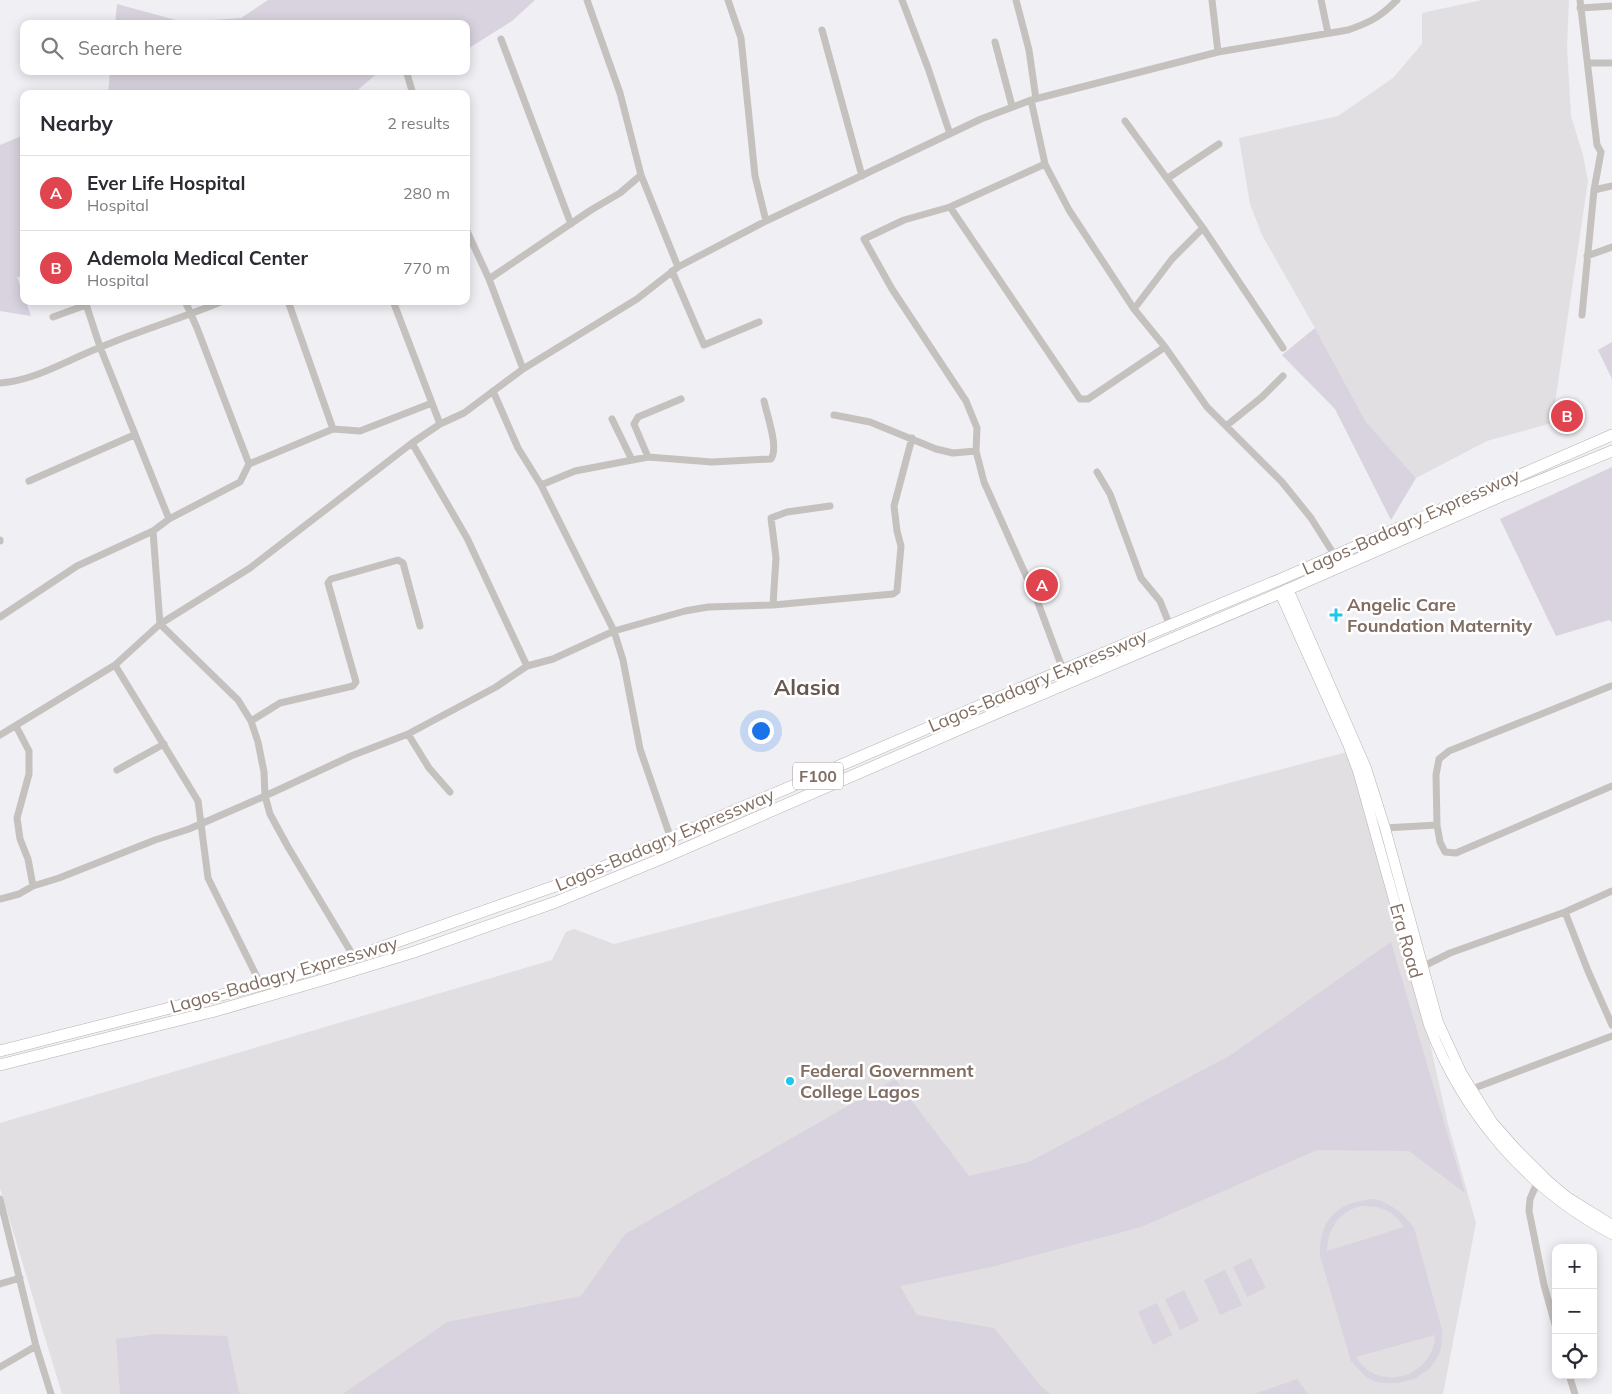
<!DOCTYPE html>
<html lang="en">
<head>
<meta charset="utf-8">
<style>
	body { margin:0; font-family:Mulish,sans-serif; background:#f2f2f3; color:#2b2b33 }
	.controls { position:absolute; right:15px; bottom:15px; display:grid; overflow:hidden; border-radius:10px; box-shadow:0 2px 12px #0003 }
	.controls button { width:45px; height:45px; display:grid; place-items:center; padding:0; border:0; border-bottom:1px solid #e1e1e2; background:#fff; color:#2b2b33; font:25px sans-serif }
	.you { position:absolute; left:760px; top:730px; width:18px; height:18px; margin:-12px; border:4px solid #fff; border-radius:50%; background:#1a73e8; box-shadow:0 0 0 8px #1a73e833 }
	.badge { display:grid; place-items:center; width:32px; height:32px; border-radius:50%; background:#0f766e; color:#fff; font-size:16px; font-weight:700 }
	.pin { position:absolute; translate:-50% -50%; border:2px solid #fff; box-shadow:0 1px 5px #0006 }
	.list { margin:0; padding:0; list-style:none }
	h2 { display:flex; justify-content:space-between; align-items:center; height:65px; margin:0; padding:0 20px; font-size:21px }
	h2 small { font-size:16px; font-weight:400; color:#7c7c81 }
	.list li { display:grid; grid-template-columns:32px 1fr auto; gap:15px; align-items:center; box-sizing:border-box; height:75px; padding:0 20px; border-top:1px solid #e1e1e2 }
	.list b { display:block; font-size:19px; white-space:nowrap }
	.list p { margin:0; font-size:16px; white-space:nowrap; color:#7c7c81 }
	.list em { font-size:16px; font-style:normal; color:#7c7c81 }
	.icon { flex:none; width:28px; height:28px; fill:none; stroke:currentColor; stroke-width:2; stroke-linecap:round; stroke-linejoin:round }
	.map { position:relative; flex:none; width:1612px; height:1394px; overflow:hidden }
	.search { position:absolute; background:#fff; box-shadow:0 2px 12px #0003; left:20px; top:20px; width:450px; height:55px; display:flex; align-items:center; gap:12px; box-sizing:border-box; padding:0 18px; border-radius:10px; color:#7c7c81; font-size:19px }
	.panel { position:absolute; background:#fff; box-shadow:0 2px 12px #0003; left:20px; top:90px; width:450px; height:215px; border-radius:10px }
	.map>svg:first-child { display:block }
	.built { fill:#e1dfe1 }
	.green { fill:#d8d3de; fill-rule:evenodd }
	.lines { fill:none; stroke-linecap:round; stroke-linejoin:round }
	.secondary-casing { stroke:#bab4b0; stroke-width:11 }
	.trunk-casing { stroke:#b6b1af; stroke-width:12 }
	.minor { stroke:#c5c1be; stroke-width:7 }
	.secondary { stroke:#fff; stroke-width:10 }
	.trunk { stroke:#fff; stroke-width:11 }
	.poi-dot { fill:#1dc8e6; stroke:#fff; stroke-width:2 }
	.labels { text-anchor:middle; stroke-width:5; stroke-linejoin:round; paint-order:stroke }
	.shield { fill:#fff; stroke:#a79991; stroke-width:1 }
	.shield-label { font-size:16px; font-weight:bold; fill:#816d62 }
	.street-label { font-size:18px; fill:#816d62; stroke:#fff }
	.poi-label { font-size:18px; font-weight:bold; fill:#816d62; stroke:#fff; text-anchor:start }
	.district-label { font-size:22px; font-weight:bold; fill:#665850; stroke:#fff }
</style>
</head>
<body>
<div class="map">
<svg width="1612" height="1394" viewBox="0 0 1612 1394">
	<rect width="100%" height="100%" fill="#efeff4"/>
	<path class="built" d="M 1482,0 L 1569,0 L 1567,47 L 1571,116 L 1583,155 L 1588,181 L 1552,423 L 1487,441 L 1416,478 L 1366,422 L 1315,328 L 1262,235 L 1250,204 L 1239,138 L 1338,116 L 1393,78 L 1422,44 L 1422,13 Z
		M 1347,752 L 1368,821 L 1429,1039 L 1448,1124 L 1476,1223 L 1443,1394 L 62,1394 L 0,1188 L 0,1123 L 552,960 L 566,932 L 574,929 L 614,944 Z"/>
	<path class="green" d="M 268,0 L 535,0 L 512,21 L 466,50 L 466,24 L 115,24 L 117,4 L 183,22 L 241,18 Z
		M 110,71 L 380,71 L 353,94 L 108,94 Z
		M 24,135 L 24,276 L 17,277 L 24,296 L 24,301 L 26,301 L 31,316 L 0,311 L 0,145 Z
		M 1315,328 L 1366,422 L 1416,478 L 1391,520 L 1335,409 L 1282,355 Z
		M 1612,342 L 1612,379 L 1598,350 Z
		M 1612,467 L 1612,622 L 1609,620 L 1556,636 L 1500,519 Z
		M 1391,942 L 1465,1193 L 1409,1151 L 1317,1150 L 1141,1227 L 991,1267 L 900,1286 L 917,1315 L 994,1328 L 1041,1386 L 1050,1394 L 343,1394 L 447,1322 L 581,1296 L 625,1234 L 895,1079 L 969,1176 L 1029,1162 L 1231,1055 Z
		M 1375,1199 C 1393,1205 1403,1213 1414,1228 L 1441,1326 L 1442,1334 L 1441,1349 L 1436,1360 L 1428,1370 L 1414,1379 L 1398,1383 L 1384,1383 L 1373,1381 L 1364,1375 L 1351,1361 L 1320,1256 C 1319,1218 1339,1201 1375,1199 ZM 1360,1206 C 1379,1205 1394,1210 1404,1227 L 1327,1251 C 1328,1228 1338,1213 1360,1206 ZM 1435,1335 C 1434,1377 1378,1394 1356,1357 Z
		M 1251,1258 L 1266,1288 L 1247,1297 L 1233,1267 Z
		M 1225,1270 L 1242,1305 L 1220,1315 L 1204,1280 Z
		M 1184,1290 L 1199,1321 L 1180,1330 L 1165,1299 Z
		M 1157,1303 L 1172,1335 L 1153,1345 L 1138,1312 Z
		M 156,1334 L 227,1336 L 239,1393 L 243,1394 L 120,1394 L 116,1339 Z
		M 1297,1379 L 1308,1394 L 1254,1394 Z"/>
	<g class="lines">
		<defs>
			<path id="secondary" d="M 1288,589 L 1366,768 L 1385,828 L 1438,1022 L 1462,1074 L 1492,1122 L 1515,1148 L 1548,1181 L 1567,1197 L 1612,1225
				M 1280,593 L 1348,744 L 1358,771 L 1429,1025 C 1463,1114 1528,1190 1612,1234"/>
			<path id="trunk" d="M 0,1051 L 261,985 L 354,957 L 575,879 L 1063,670 L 1281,579 L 1612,435
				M 0,1065 L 215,1011 L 329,978 L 414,952 L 556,902 L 663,858 L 990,716 L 1280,593 L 1499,497 L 1612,451"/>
		</defs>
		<use href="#secondary" class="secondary-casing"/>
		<use href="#trunk" class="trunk-casing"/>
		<path class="minor" d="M 587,0 L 620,93 L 641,175 L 678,267
			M 728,0 L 741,38 L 755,176 L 766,221
			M 902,0 L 928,68 L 950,134
			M 1016,0 L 1029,50 L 1036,99
			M 1212,0 L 1218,52
			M 1321,0 L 1328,33
			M 1580,0 L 1597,145 L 1601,152 L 1594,190 L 1582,315
			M 1580,8 L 1612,6
			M 822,30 L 862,176
			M 501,39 L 571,224
			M 995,42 L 1012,106
			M 1588,63 L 1612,63
			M 407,74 L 413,94
			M 1031,100 L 1045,164 L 1069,210 L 1134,309 L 1165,347 L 1207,407 L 1282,482 L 1311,518 L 1335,556
			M 1125,121 L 1203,228 L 1283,348
			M 1045,164 L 950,207 L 904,220 L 864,239 L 892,289 L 966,401 L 977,428 L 976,451 L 984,482 L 1037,600 L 1063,670
			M 1168,178 L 1219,144
			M 1594,190 L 1612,186
			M 950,207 L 1080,399 L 1088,399 L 1165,347
			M 466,229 L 489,279 L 523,369
			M 1587,256 L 1612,247
			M 672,271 L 704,345 L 759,322
			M 489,279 L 591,210 L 620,193 L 641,175
			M 85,301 L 100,347 L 169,519
			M 185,301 L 197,328 L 249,464
			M 288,301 L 333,429
			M 393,301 L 440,424
			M 1134,309 L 1172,259 L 1203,228
			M 53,317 L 86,305
			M 0,383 C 37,380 67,360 101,347 C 141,330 183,318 223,301
			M 493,391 L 518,448 L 541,485 L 614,631 L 623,660 L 640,749 L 671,839
			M 834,415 L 870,422 L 936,449 L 953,453 L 976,451
			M 612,419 L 632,460
			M 1226,426 L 1262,397 L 1283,376
			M 412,443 L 467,538 L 527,666
			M 648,457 L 634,424 L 638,417 L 681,399
			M 1097,472 L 1110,494 L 1141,578 L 1160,601 L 1170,626
			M 29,481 L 134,435
			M 541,485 L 575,471 L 648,457 L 712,462 L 771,459 C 779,448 767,415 764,401
			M 153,531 L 160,624 L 238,700 L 251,721 L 258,742 L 264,772 L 265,796 L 270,814 L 288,847 L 354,957
			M 0,541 L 0,540
			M 773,605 L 776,558 L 771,518 L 787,512 L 830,506
			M 0,617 L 77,566 L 153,531 L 169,519 L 240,482 L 249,464 L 333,429 L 360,431 L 432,403
			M 115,665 L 198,801 L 208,878 L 261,985
			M 1611,686 L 1449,751 L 1439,759 L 1436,775 L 1437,825 L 1440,842 L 1445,852 L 1456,853 L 1612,786
			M 251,721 L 280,703 L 353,686 L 356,682 L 328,583 L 331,579 L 398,560 L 403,563 L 420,626
			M 16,726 L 29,751 L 29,774 L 17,818 L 20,839 L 28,859 L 33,886
			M 408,734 L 429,768 L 450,792
			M 0,735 L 115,665 L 160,624 L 250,568 L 412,443 L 440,424 L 464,413 L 523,369 L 637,299 L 678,267 L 766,221 L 981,119 L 1031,100 L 1218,52 L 1348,30 C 1371,22 1380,17 1397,0
			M 117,770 L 164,744
			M 1385,828 L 1437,825
			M 0,899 L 19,894 L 33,886 L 59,878 L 155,840 L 189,829 L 265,796 L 351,756 L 408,734 L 496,687 L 527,666 L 553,659 L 614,631 L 685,611 L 708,607 L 773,605 L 893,594 L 897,591 L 901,546 L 897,531 L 894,506 L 912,438
			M 1565,912 L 1588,971 L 1612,1025
			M 1424,966 L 1450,953 L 1565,912 L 1612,891
			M 1472,1089 L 1612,1036
			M 1537,1183 L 1530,1199 L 1529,1211 L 1544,1285 L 1556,1328
			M 0,1199 L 36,1346 L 51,1394
			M 0,1284 L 20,1278
			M 0,1367 L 36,1346
			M 1569,1375 L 1575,1394"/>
		<use href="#secondary" class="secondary"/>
		<use href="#trunk" class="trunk"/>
	</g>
	<g class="poi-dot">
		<path d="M1333.5 607.5h5v5h5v5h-5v5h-5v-5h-5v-5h5z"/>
		<circle cx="790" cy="1081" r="5"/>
	</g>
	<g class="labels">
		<rect class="shield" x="793" y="762.5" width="50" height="27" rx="4"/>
		<g class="shield-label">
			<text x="818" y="782">F100</text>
		</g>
		<g class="street-label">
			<text transform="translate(1411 522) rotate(-24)" y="6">Lagos-Badagry Expressway</text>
			<text transform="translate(1038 681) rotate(-23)" y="6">Lagos-Badagry Expressway</text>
			<text transform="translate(665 840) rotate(-23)" y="6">Lagos-Badagry Expressway</text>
			<text transform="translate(1406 941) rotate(74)" y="6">Era Road</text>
			<text transform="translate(284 975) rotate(-16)" y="6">Lagos-Badagry Expressway</text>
		</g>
		<g class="poi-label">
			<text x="1347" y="611">Angelic Care<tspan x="1347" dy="21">Foundation Maternity</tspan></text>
			<text x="800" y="1077">Federal Government<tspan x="800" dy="21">College Lagos</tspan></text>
		</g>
		<g class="district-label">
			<text x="807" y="695">Alasia</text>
		</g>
	</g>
</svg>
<div class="controls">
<button>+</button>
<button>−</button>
<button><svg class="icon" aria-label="locate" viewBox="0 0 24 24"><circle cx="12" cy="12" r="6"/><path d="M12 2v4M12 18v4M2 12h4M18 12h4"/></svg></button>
</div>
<div class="you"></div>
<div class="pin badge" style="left:1042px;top:585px;background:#e0444e">A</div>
<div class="pin badge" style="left:1567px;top:416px;background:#e0444e">B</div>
<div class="search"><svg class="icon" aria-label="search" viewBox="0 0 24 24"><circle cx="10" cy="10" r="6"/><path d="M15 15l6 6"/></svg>Search here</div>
<section class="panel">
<h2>Nearby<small>2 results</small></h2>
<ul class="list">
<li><span class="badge" style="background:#e0444e">A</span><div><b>Ever Life Hospital</b><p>Hospital</p></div><em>280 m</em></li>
<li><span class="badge" style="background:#e0444e">B</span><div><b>Ademola Medical Center</b><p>Hospital</p></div><em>770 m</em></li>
</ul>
</section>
</div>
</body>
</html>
